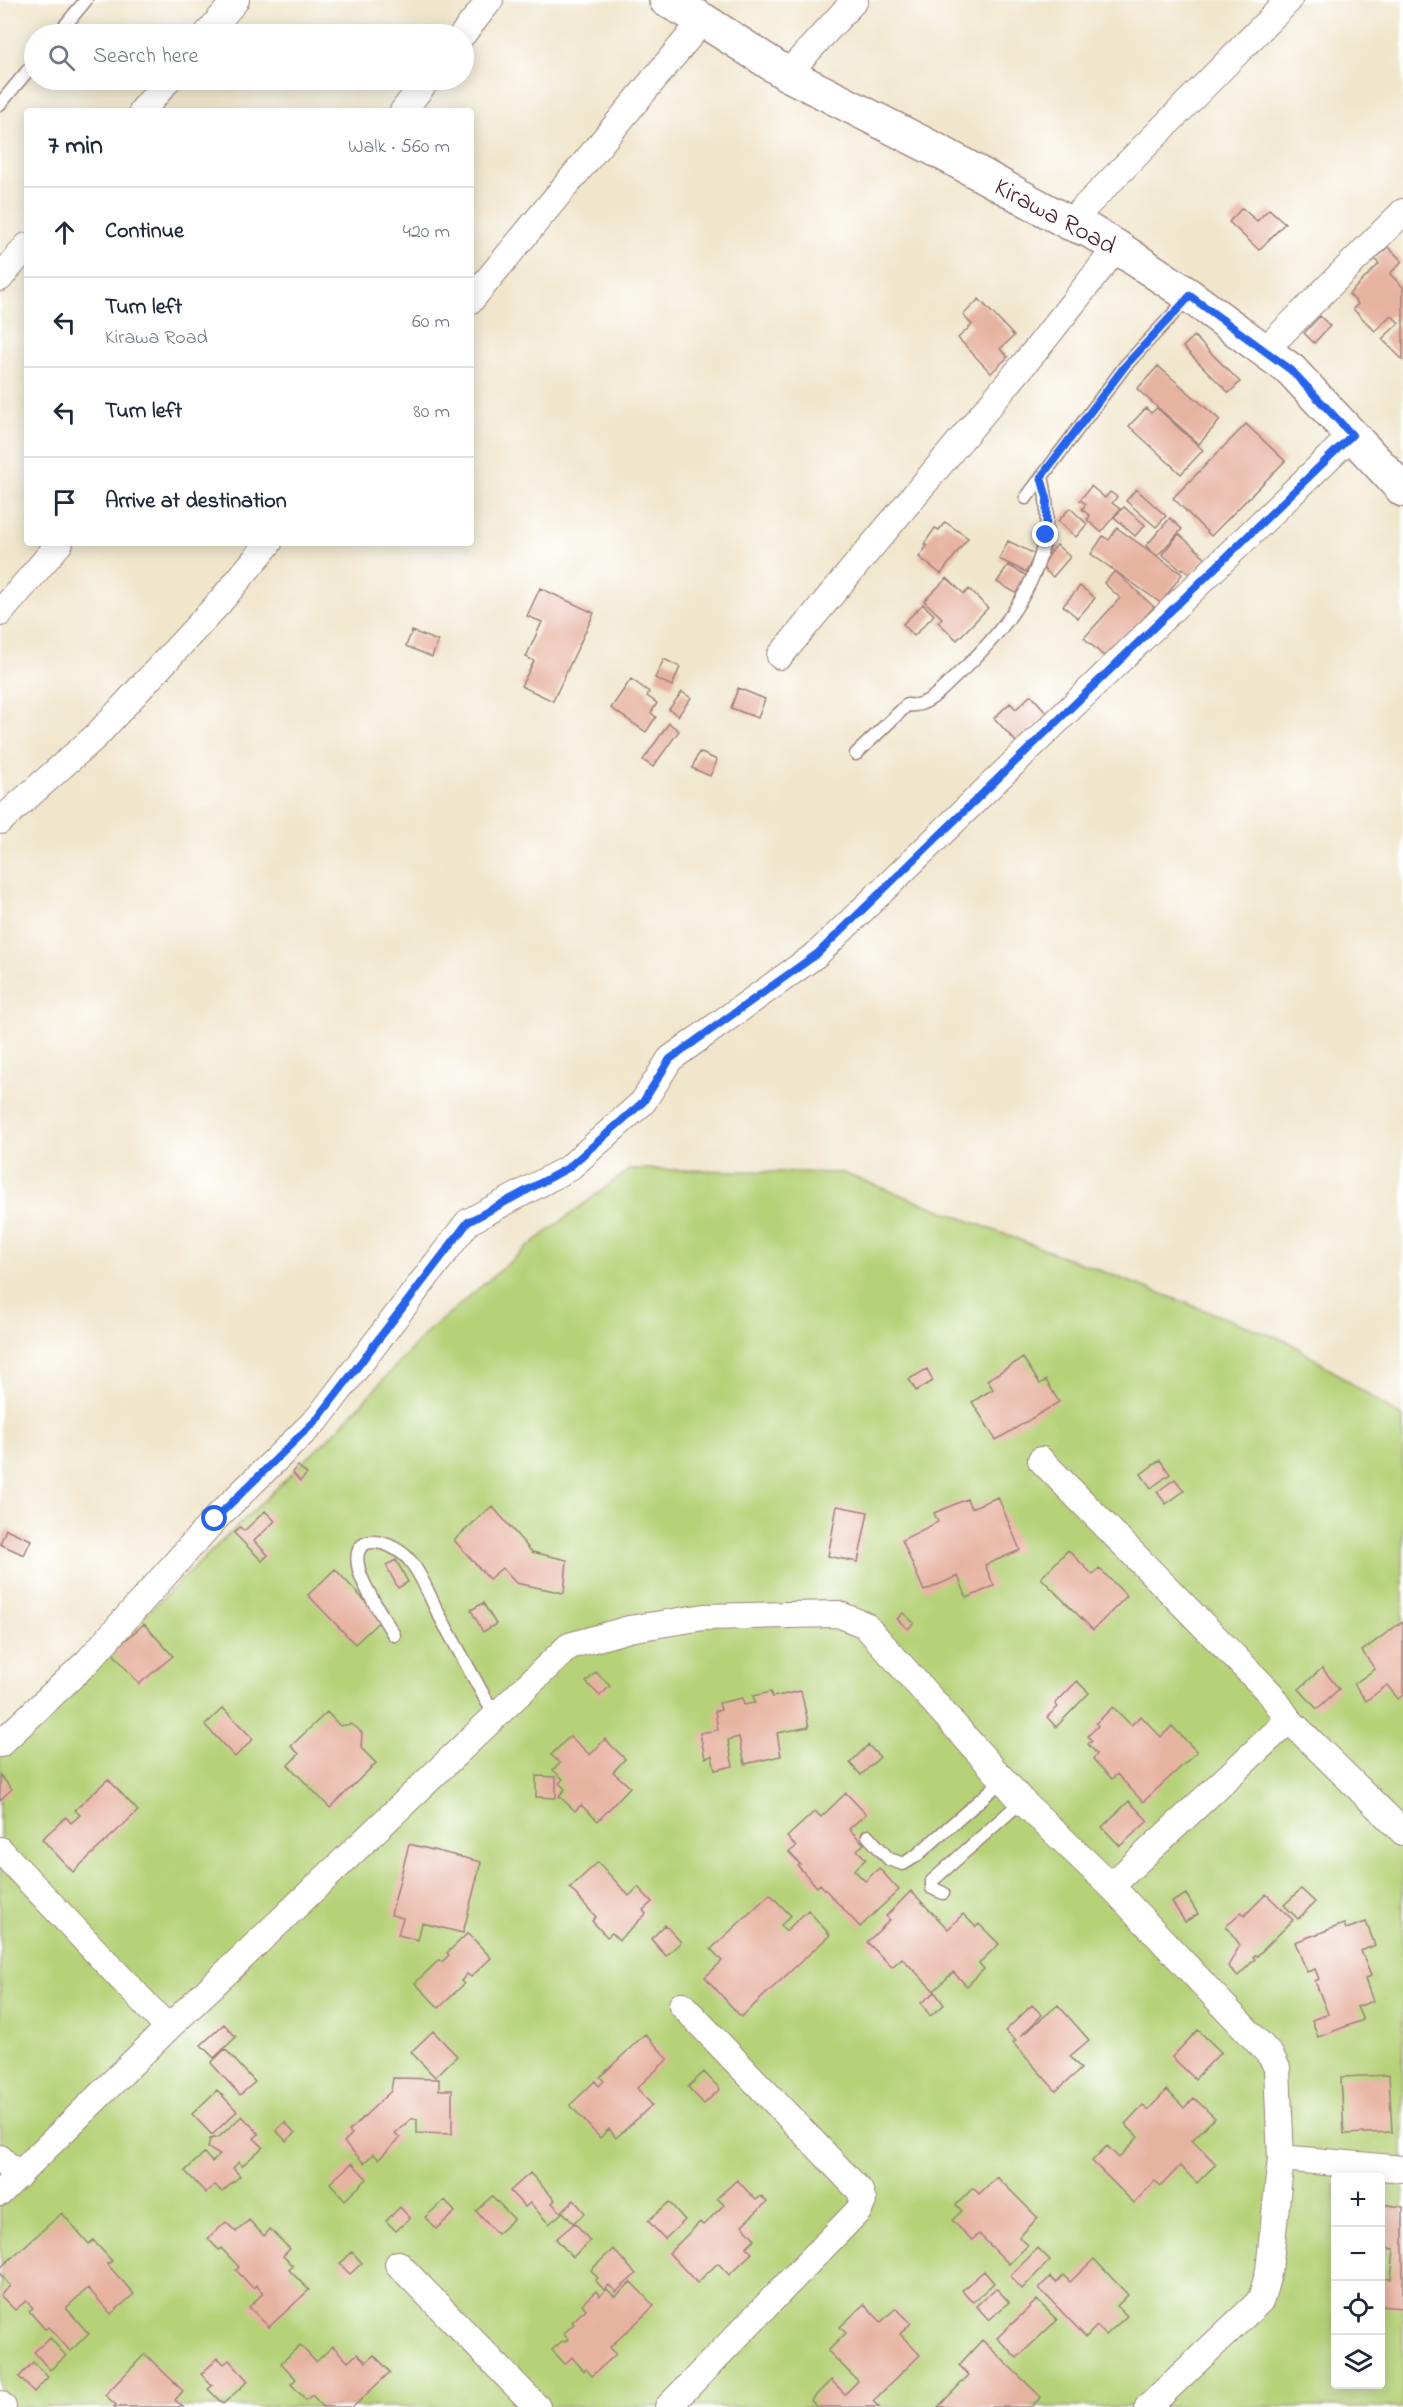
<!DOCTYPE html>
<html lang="en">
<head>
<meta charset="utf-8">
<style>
	body { margin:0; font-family:"Indie Flower",sans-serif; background:#f6f6f7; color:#1f2937 }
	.controls { position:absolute; right:18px; bottom:18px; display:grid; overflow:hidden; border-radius:6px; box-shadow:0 3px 15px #0003 }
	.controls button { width:54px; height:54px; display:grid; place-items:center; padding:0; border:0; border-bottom:2px solid #e0e1e3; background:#fff; color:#1f2937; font:30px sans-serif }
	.stop { position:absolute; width:18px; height:18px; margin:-14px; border:4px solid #2563eb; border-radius:50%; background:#fff }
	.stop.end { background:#2563eb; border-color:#fff; box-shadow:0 2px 6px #0008 }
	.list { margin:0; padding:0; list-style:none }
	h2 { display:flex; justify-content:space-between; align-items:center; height:78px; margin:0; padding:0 24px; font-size:26px }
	h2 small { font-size:20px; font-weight:400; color:#747a83 }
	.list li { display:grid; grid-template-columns:39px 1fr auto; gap:18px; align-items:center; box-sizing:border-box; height:90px; padding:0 24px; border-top:2px solid #e0e1e3 }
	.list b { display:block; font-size:22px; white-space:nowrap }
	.list p { margin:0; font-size:20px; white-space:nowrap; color:#747a83 }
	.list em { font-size:20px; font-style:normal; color:#747a83 }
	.icon { flex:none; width:33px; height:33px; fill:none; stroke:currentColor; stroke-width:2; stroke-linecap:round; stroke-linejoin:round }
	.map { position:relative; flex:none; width:1403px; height:2407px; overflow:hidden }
	.search { position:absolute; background:#fff; box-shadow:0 3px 15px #0003; left:24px; top:24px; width:450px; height:66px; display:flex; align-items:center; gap:15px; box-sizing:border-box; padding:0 21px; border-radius:33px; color:#747a83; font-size:22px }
	.panel { position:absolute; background:#fff; box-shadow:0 3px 15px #0003; left:24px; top:108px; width:450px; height:438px; border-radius:6px }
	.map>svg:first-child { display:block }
	.green { fill:#b6d278; stroke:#807852; stroke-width:1.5; fill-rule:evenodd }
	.building { fill:#e7b3a1 }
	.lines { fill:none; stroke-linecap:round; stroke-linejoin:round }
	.lane-casing { stroke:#9d827c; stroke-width:15 }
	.street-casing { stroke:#9d827c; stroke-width:28 }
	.primary-casing { stroke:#9d827c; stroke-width:36 }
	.lane { stroke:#fff; stroke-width:12 }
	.street { stroke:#fff; stroke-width:26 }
	.primary { stroke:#fff; stroke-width:33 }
	.route { stroke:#2563eb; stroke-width:8 }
	.labels { text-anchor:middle; stroke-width:4.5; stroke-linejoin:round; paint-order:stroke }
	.street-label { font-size:26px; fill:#4a1f2b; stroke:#fff }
</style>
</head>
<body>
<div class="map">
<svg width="1403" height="2407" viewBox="0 0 1403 2407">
	<rect width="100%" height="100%" fill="#fff"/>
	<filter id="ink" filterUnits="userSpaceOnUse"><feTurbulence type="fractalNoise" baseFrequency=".0167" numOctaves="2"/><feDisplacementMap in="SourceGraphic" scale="12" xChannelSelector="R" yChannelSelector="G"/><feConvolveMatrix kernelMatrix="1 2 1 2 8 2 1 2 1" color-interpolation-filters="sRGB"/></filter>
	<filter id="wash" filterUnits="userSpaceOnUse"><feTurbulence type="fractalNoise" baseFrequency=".008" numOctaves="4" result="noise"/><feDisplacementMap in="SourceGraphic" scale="24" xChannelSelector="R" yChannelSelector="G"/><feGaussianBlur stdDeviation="1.35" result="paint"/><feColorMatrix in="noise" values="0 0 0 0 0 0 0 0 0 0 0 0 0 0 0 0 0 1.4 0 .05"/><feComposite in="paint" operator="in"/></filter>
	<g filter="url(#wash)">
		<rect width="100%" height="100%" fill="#f0e6cc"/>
		<path class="green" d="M 630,1169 L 843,1173 L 1289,1342 L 1403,1418 L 1403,2407 L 0,2407 L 0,1755 L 339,1428 L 426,1333 L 530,1245 ZM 1336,2178 L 1380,2178 L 1380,2384 L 1336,2384 Z"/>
		<g id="blocks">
			<path class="building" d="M 1242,208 L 1257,221 L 1269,209 L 1285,223 L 1259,250 L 1229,222 Z
				M 1388,247 L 1402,261 L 1390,274 L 1403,287 L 1403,360 L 1382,339 L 1399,323 L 1391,315 L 1375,331 L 1353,309 L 1358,304 L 1349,294 L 1379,264 L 1375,259 Z
				M 979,299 L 1014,336 L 1000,349 L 1008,357 L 991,373 L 958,338 L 972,325 L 963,315 Z
				M 1320,316 L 1330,326 L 1314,343 L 1304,333 Z
				M 1194,336 L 1240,382 L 1229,393 L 1183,347 Z
				M 1158,366 L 1220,420 L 1199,444 L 1137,389 Z
				M 1146,408 L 1151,413 L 1157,408 L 1203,450 L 1181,474 L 1129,426 Z
				M 1246,424 L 1285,461 L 1211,536 L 1173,498 Z
				M 1091,486 L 1105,498 L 1110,492 L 1117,497 L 1112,503 L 1120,509 L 1101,532 L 1087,520 L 1090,516 L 1082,509 L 1086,504 L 1080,500 Z
				M 1136,489 L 1166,516 L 1156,527 L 1126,501 Z
				M 1124,507 L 1145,525 L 1135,536 L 1114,517 Z
				M 1070,508 L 1087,524 L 1076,537 L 1058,521 Z
				M 1170,518 L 1182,529 L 1157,556 L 1146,546 Z
				M 945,522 L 968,538 L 941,574 L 919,557 L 927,546 L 924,544 L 935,528 L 939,530 Z
				M 1117,528 L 1182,574 L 1161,603 L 1091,554 L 1103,536 L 1109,540 Z
				M 1179,534 L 1206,558 L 1190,575 L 1183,568 L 1181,570 L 1162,554 Z
				M 1008,541 L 1035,554 L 1026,572 L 999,559 Z
				M 1057,545 L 1070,557 L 1053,577 L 1039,565 Z
				M 1008,565 L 1029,577 L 1019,595 L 997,582 Z
				M 1115,571 L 1154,607 L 1107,659 L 1084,638 L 1120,598 L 1104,583 Z
				M 947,578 L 964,594 L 969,589 L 988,608 L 957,640 L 938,622 L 942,618 L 924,601 Z
				M 1080,586 L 1095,598 L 1078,618 L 1063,606 Z
				M 540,588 L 594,613 L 553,701 L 521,686 L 534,661 L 526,657 L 542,622 L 527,616 Z
				M 923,604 L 934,615 L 914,636 L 903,624 Z
				M 412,631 L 438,641 L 432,657 L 406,646 Z
				M 664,659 L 680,667 L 672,686 L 655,678 Z
				M 631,679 L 649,692 L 647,696 L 657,703 L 651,713 L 656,717 L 646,732 L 611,708 Z
				M 738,688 L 765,699 L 758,718 L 731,708 Z
				M 682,692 L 691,698 L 678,716 L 669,709 Z
				M 1031,695 L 1048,714 L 1017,743 L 994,718 L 1010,703 L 1016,709 Z
				M 669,723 L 679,731 L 653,767 L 643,760 Z
				M 699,752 L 717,760 L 710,776 L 692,768 Z
				M 1023,1358 L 1040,1384 L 1046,1380 L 1059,1402 L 996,1440 L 972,1402 L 993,1389 L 987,1380 Z
				M 927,1369 L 933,1381 L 916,1391 L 909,1379 Z
				M 1160,1460 L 1170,1474 L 1151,1488 L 1141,1474 Z
				M 298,1466 L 307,1474 L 300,1481 L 292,1472 Z
				M 1175,1479 L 1184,1491 L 1166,1504 L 1157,1492 Z
				M 998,1497 L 1020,1550 L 985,1565 L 994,1586 L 967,1598 L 958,1576 L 924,1591 L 902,1540 L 938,1522 L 934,1513 L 967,1499 L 971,1508 Z
				M 492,1506 L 532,1552 L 567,1560 L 564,1593 L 516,1583 L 502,1568 L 489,1579 L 454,1540 Z
				M 837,1506 L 868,1512 L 858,1562 L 828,1556 Z
				M 265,1511 L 275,1521 L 254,1541 L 268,1555 L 262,1561 L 234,1533 L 240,1527 L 244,1531 Z
				M 6,1529 L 31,1540 L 24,1555 L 0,1544 Z
				M 1068,1550 L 1093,1575 L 1099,1568 L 1127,1596 L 1093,1630 L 1041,1578 Z
				M 396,1560 L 408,1582 L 398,1588 L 386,1565 Z
				M 335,1569 L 382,1619 L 355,1644 L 308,1595 Z
				M 483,1603 L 496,1624 L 483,1632 L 471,1610 Z
				M 903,1613 L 914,1623 L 908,1629 L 897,1619 Z
				M 1403,1621 L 1403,1695 L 1398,1699 L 1387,1685 L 1366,1701 L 1354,1684 L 1375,1669 L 1362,1651 Z
				M 144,1624 L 173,1656 L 139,1684 L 112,1652 Z
				M 1322,1668 L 1339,1689 L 1317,1709 L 1299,1689 Z
				M 596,1672 L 610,1686 L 600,1696 L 586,1682 Z
				M 1077,1681 L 1089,1693 L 1056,1727 L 1047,1717 L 1058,1707 L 1055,1704 Z
				M 801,1691 L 809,1727 L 777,1733 L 781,1756 L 745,1764 L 739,1737 L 728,1740 L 733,1766 L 715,1770 L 712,1756 L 705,1758 L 700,1733 L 718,1730 L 715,1711 L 721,1710 L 719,1703 L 742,1698 L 744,1705 L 755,1703 L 753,1696 L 771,1692 L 772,1697 Z
				M 1113,1707 L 1131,1725 L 1141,1716 L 1161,1737 L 1172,1726 L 1197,1752 L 1143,1802 L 1117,1774 L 1112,1779 L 1093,1759 L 1097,1754 L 1088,1744 L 1092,1741 L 1088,1736 L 1098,1726 L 1096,1723 Z
				M 223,1708 L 253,1739 L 235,1757 L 205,1725 Z
				M 327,1712 L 340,1726 L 351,1724 L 357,1728 L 362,1733 L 361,1748 L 376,1763 L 330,1808 L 288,1765 L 299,1754 L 291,1746 Z
				M 570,1736 L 590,1755 L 605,1739 L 625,1759 L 613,1772 L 630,1787 L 598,1821 L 581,1805 L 575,1811 L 559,1796 L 565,1789 L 559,1783 L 563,1779 L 553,1770 L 560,1763 L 551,1755 Z
				M 868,1745 L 880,1757 L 861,1775 L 850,1763 Z
				M 0,1775 L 12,1789 L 0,1800 Z
				M 536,1776 L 556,1777 L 556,1798 L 536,1797 Z
				M 108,1779 L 138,1811 L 73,1872 L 42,1839 L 66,1817 L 71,1823 L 80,1815 L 75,1810 Z
				M 846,1793 L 866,1814 L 849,1829 L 864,1844 L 857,1850 L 866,1859 L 854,1870 L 865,1881 L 879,1868 L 899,1890 L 860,1927 L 820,1884 L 817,1887 L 798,1866 L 800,1864 L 789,1852 L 796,1847 L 787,1837 L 815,1811 L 821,1817 Z
				M 1129,1801 L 1148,1821 L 1120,1846 L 1102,1827 Z
				M 409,1844 L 481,1862 L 463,1933 L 422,1923 L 418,1940 L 398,1935 L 403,1918 L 391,1915 Z
				M 598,1862 L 629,1896 L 638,1887 L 652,1902 L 643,1910 L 646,1914 L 619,1940 L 612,1933 L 607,1937 L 592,1921 L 596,1917 L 570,1888 Z
				M 1301,1889 L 1315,1902 L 1298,1919 L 1284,1905 Z
				M 911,1891 L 948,1929 L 963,1914 L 976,1927 L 979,1924 L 999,1944 L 979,1963 L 984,1969 L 967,1986 L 953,1972 L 934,1991 L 902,1958 L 892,1967 L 867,1942 L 890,1920 L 886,1916 Z
				M 770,1894 L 791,1916 L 781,1925 L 786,1931 L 808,1910 L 830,1935 L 741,2017 L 705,1977 L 722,1961 L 711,1949 Z
				M 1186,1894 L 1198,1914 L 1185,1922 L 1172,1902 Z
				M 1266,1894 L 1293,1920 L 1257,1956 L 1255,1955 L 1253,1957 L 1255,1959 L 1238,1976 L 1228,1966 L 1240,1945 L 1226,1926 L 1241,1912 L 1244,1916 Z
				M 1366,1922 L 1375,1945 L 1361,1951 L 1371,1976 L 1365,1979 L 1373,2001 L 1357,2007 L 1363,2020 L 1318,2037 L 1312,2020 L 1328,2014 L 1315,1981 L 1319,1979 L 1315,1969 L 1307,1972 L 1295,1942 L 1344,1924 L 1346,1929 Z
				M 665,1925 L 681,1942 L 666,1956 L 651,1939 Z
				M 468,1933 L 491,1958 L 471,1977 L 467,1974 L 461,1981 L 464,1984 L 439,2008 L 415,1983 L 439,1960 L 442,1962 L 449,1955 L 447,1953 Z
				M 935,1992 L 944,2005 L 930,2016 L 921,2003 Z
				M 1032,2005 L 1042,2015 L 1021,2036 L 1058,2005 L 1089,2040 L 1070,2056 L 1081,2069 L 1056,2091 L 1013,2043 L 1016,2041 L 1005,2031 Z
				M 224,2024 L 236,2037 L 214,2058 L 201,2045 Z
				M 1198,2030 L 1221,2052 L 1195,2079 L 1172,2057 Z
				M 433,2031 L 457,2056 L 435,2077 L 411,2052 Z
				M 645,2034 L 668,2059 L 637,2088 L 652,2105 L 616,2138 L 609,2129 L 600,2138 L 570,2105 L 595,2081 L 599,2086 L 604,2081 L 600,2077 Z
				M 225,2049 L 255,2082 L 240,2095 L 211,2063 Z
				M 704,2072 L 720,2089 L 704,2104 L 688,2087 Z
				M 1389,2075 L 1392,2132 L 1344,2134 L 1341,2077 Z
				M 393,2078 L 439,2079 L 439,2090 L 452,2090 L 452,2134 L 417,2133 L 417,2119 L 411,2119 L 395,2133 L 400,2138 L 379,2159 L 373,2154 L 364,2163 L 344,2142 L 352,2134 L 349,2131 L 391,2091 Z
				M 217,2090 L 237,2111 L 212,2135 L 192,2114 Z
				M 1167,2090 L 1184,2108 L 1194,2098 L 1215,2118 L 1192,2140 L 1216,2164 L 1197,2183 L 1180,2166 L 1161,2186 L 1155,2181 L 1134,2203 L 1092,2161 L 1107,2146 L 1119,2158 L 1138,2137 L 1125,2124 L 1143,2105 L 1148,2110 Z
				M 242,2116 L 259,2134 L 254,2138 L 263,2147 L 242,2166 L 239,2162 L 233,2168 L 240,2176 L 222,2192 L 215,2185 L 206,2193 L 185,2171 L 204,2153 L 212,2162 L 220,2155 L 208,2148 L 210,2139 L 219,2137 Z
				M 285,2122 L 295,2133 L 286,2141 L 276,2130 Z
				M 352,2163 L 367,2179 L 345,2200 L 330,2183 Z
				M 530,2173 L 555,2200 L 552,2203 L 562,2213 L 549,2224 L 530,2203 L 525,2207 L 510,2191 Z
				M 997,2177 L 1038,2218 L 1019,2237 L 1028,2245 L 1009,2264 L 979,2234 L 972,2240 L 952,2220 L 962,2211 L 956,2205 L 973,2188 L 979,2194 Z
				M 737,2180 L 756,2200 L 761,2196 L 767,2202 L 742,2225 L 755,2239 L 746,2247 L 752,2253 L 729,2275 L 718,2263 L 697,2283 L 669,2253 L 700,2222 L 703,2225 L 724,2205 L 717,2198 Z
				M 492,2196 L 514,2219 L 497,2234 L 476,2211 Z
				M 445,2200 L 455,2212 L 436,2229 L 425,2217 Z
				M 574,2200 L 585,2213 L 573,2223 L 562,2211 Z
				M 669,2202 L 685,2220 L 665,2239 L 648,2221 Z
				M 1380,2204 L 1403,2207 L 1403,2308 L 1380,2306 L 1380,2278 L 1391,2279 L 1394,2249 L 1380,2247 Z
				M 400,2207 L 410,2218 L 396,2231 L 386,2221 Z
				M 62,2213 L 89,2244 L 93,2240 L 112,2261 L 107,2264 L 134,2294 L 111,2314 L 88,2288 L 66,2308 L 89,2334 L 70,2351 L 49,2327 L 45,2329 L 29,2311 L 33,2308 L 26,2301 L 15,2310 L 0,2295 L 10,2286 L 0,2274 L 0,2268 Z
				M 249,2220 L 264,2236 L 270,2229 L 290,2249 L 283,2256 L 293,2266 L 289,2270 L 309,2290 L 269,2327 L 249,2307 L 263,2293 L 256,2285 L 253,2288 L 236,2270 L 239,2267 L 221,2248 L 219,2250 L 208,2239 L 226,2222 L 236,2232 Z
				M 575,2223 L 590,2241 L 573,2257 L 556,2239 Z
				M 1038,2248 L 1050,2260 L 1022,2289 L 1010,2276 Z
				M 613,2249 L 636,2274 L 616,2292 L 609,2285 L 604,2290 L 595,2280 L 598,2278 L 591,2270 Z
				M 352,2252 L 362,2263 L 350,2274 L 340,2264 Z
				M 1094,2259 L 1128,2295 L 1117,2306 L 1127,2316 L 1106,2335 L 1097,2326 L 1086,2337 L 1039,2288 L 1050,2277 L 1056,2283 L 1063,2275 L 1070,2282 Z
				M 984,2271 L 994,2283 L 973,2302 L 962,2290 Z
				M 631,2282 L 654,2306 L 610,2347 L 616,2354 L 592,2376 L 586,2369 L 584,2371 L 572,2357 L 565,2364 L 552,2350 L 562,2341 L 565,2342 L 568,2339 L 563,2334 L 574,2324 L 572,2322 L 586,2309 L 582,2304 L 596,2291 L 600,2296 L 607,2289 L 615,2297 Z
				M 996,2288 L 1009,2302 L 989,2320 L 976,2306 Z
				M 1037,2300 L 1057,2320 L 1017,2358 L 997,2338 Z
				M 864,2304 L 881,2322 L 896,2308 L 911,2323 L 900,2334 L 920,2355 L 873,2401 L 879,2407 L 817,2407 L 811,2400 L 831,2380 L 845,2394 L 858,2381 L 828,2351 L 846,2333 L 840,2327 Z
				M 50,2338 L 66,2356 L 50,2370 L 34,2352 Z
				M 982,2340 L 1041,2397 L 1031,2407 L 938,2407 L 969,2375 L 959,2365 Z
				M 300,2345 L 316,2362 L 333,2346 L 348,2362 L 357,2354 L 366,2362 L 374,2355 L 390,2372 L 353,2407 L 323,2407 L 312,2395 L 306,2400 L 291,2384 L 296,2379 L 281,2363 Z
				M 145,2354 L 183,2391 L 175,2400 L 183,2407 L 114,2407 L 116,2405 L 105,2395 Z
				M 218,2358 L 224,2364 L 229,2360 L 248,2381 L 223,2404 L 208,2389 L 212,2386 L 201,2374 Z
				M 33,2362 L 48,2377 L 34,2392 L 19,2377 Z"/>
		</g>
	</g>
	<g filter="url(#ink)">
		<use href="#blocks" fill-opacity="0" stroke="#9d827c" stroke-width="1.5"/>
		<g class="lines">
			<defs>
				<path id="lane" d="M 58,34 L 86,0
					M 0,104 L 34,63
					M 1026,498 L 1125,366 L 1189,297
					M 856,754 L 907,705 C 927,708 941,690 956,676 C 1012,625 1063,557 1042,477
					M 394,1635 C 384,1618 364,1589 359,1570 C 348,1528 394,1540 411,1562 C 422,1576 429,1595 437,1611 C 456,1646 476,1681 495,1716
					M 868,1836 L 889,1859 L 903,1864 L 916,1856 L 1003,1780
					M 943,1893 L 932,1888 L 932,1881 L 1022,1801"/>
				<path id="street" d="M 207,34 L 236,0
					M 463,34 L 490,0
					M 787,74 L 855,0
					M 142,111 L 168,80
					M 403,111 L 427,80
					M 1069,223 L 1289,0
					M 0,278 L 27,246
					M 471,300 L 703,20
					M 1265,350 L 1403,212
					M 0,613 L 60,543
					M 780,656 L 1035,351 L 1117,247
					M 0,821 L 96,736 L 219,603 L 269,543
					M 1041,1460 L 1270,1693 L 1289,1720 L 1111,1886
					M 1289,1720 L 1403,1832
					M 0,1744 L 87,1662 L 215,1519 L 319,1417 L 468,1222 L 569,1168 L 643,1102 L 670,1059 L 817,954 L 1352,435
					M 0,1850 L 168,2028
					M 0,2158 L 18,2176
					M 1281,2158 L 1403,2169
					M 0,2193 L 168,2028 L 569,1646 L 629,1629 L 704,1617 L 838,1614 L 865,1625 L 1022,1801 L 1111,1886 L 1271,2056 L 1277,2068 L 1281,2158 L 1269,2270 L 1261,2300 L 1148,2407
					M 398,2264 L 537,2407
					M 0,2404 L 3,2407
					M 668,2407 L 859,2210 L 863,2201 L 860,2191 L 682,2005"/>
				<path id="primary" d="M 666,0 L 703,20 L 787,74 L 942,153 L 1069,223 L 1088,230 L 1117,247 L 1190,296 L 1291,370 L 1403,490"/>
			</defs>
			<use href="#lane" class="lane-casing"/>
			<use href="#street" class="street-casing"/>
			<use href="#primary" class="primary-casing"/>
			<use href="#lane" class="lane"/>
			<use href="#street" class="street"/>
			<use href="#primary" class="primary"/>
		</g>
	</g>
	<g class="lines" filter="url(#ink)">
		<path class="route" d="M 215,1519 L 319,1417 L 468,1222 L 568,1168 L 643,1102 L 670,1059 L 817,954 L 1352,435 L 1291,370 L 1190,296 L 1125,366 L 1041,477 L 1047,498 L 1046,535"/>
	</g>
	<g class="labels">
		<g class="street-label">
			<text transform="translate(1056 215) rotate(28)" y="9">Kirawa Road</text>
		</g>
	</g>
</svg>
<div class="controls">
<button>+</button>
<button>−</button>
<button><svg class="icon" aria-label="locate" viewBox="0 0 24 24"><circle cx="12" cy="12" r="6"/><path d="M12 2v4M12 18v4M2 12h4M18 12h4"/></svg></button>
<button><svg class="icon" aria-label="layers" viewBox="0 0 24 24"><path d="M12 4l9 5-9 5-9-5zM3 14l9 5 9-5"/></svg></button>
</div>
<div class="stop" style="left:215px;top:1519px"></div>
<div class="stop end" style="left:1046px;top:535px"></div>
<div class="search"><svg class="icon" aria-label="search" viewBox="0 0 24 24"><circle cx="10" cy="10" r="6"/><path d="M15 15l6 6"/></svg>Search here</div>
<section class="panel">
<h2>7 min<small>Walk · 560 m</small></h2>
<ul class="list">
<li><svg class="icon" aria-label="ahead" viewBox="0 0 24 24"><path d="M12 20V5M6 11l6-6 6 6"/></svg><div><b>Continue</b></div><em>420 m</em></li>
<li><svg class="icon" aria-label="left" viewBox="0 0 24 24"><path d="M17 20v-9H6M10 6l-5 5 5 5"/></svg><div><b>Turn left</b><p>Kirawa Road</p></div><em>60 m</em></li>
<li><svg class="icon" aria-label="left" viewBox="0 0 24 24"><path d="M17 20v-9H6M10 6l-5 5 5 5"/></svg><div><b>Turn left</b></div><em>80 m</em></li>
<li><svg class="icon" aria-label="arrive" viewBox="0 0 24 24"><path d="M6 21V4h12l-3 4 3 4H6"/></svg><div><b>Arrive at destination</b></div></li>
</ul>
</section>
</div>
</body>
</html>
